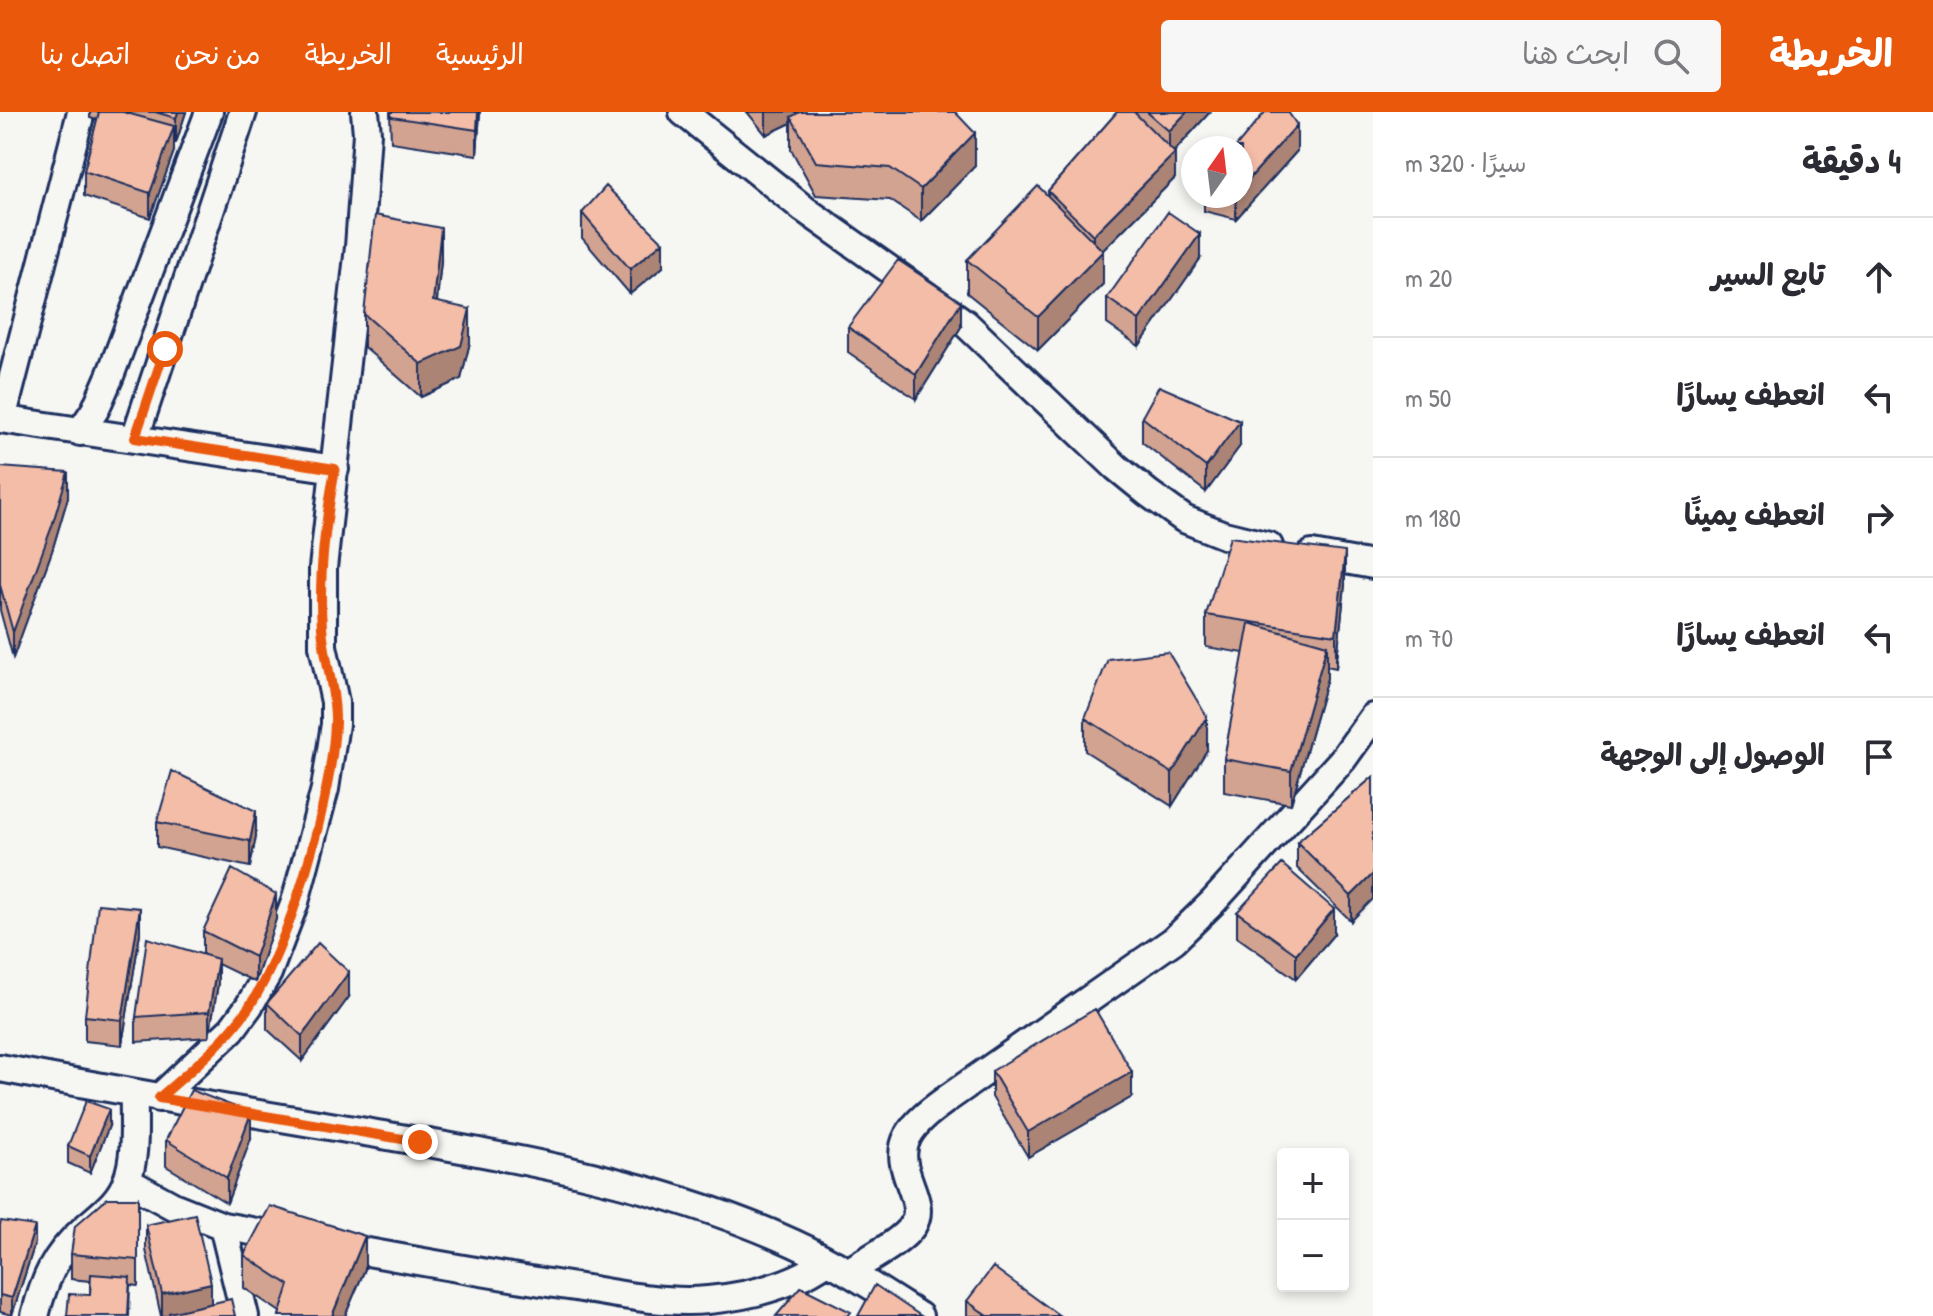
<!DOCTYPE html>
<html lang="ar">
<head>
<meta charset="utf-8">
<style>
	body { margin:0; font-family:"Patrick Hand","Playpen Sans Arabic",sans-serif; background:#f7f7f7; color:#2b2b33; direction:rtl }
	.controls { position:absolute; right:24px; bottom:24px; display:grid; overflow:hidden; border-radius:8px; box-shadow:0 4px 12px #0003 }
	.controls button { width:72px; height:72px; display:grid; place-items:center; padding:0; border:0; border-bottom:2px solid #e1e1e2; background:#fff; color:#2b2b33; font:40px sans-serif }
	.compass { position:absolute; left:1181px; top:24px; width:72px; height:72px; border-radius:50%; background:#fff; box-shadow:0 4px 12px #0003; rotate:14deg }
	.stop { position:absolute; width:24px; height:24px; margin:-18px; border:6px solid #ea580c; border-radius:50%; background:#fff }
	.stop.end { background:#ea580c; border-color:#fff; box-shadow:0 2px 8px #0008 }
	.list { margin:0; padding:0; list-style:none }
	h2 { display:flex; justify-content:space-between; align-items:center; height:104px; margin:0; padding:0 32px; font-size:34px }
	h2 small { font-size:26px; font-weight:400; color:#7c7c81 }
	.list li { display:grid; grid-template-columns:52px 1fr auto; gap:24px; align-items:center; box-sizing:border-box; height:120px; padding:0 32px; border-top:2px solid #e1e1e2 }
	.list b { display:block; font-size:30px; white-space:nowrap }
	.list em { font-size:26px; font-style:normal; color:#7c7c81 }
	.icon { flex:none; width:44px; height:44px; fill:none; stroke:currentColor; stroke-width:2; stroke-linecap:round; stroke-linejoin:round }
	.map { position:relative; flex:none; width:1373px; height:1204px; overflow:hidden; direction:ltr }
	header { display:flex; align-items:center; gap:48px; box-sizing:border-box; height:112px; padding:0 40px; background:#ea580c; color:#fff }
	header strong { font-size:38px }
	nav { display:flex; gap:44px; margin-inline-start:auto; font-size:28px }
	.search { width:560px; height:72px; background:#f7f7f7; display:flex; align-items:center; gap:20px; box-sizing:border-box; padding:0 28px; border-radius:8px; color:#7c7c81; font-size:30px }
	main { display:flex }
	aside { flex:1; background:#fff }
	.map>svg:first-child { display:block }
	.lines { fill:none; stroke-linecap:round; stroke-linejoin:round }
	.minor-casing { stroke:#1b2f5e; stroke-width:32 }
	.minor { stroke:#f6f6f2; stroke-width:26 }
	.wall { fill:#d2a390; stroke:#1b2f5e; stroke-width:2 }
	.shaded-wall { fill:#ab8476; stroke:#1b2f5e; stroke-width:2 }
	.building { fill:#f4bda8; stroke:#1b2f5e; stroke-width:2 }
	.route { stroke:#ea580c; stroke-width:10 }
</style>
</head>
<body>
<header>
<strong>الخريطة</strong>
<div class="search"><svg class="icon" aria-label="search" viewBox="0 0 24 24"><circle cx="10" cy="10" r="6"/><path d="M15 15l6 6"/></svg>ابحث هنا</div>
<nav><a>الرئيسية</a><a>الخريطة</a><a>من نحن</a><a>اتصل بنا</a></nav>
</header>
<main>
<aside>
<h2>4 دقيقة<small>سيرًا · 320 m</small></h2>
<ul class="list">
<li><svg class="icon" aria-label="ahead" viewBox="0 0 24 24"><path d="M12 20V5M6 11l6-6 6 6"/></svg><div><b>تابع السير</b></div><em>20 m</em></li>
<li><svg class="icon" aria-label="left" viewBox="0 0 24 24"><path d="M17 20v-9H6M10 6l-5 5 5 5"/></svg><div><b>انعطف يسارًا</b></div><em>50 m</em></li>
<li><svg class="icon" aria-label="right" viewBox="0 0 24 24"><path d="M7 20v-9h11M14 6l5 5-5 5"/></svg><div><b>انعطف يمينًا</b></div><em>180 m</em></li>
<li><svg class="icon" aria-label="left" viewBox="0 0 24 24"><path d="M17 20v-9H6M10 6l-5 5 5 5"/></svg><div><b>انعطف يسارًا</b></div><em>70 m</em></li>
<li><svg class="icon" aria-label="arrive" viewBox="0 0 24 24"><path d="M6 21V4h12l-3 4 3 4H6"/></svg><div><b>الوصول إلى الوجهة</b></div></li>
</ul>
</aside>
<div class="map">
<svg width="1373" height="1204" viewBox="0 0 1373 1204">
	<rect width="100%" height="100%" fill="#f6f6f2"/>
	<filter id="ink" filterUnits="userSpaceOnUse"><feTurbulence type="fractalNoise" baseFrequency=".0125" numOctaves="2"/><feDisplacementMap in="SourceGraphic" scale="16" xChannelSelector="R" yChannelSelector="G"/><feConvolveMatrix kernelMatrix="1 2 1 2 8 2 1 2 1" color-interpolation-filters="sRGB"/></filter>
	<g filter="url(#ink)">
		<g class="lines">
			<defs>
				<path id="minor" d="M 683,0 L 804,97 L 965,211 L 1116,355 L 1148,381 L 1184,407 L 1224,423 L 1269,434
					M 0,307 L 335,357
					M 2,307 L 81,0
					M 80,320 L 95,298 L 110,264 L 209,0
					M 135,326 L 243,0
					M 1312,442 L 1373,453
					M 0,956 C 123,980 247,1000 371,1021 C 515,1046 659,1070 793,1131 C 837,1151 878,1178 919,1204
					M 159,986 L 232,917 L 249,894 L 268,861 L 295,790 L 325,677 L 335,612 L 335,590 L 323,534 L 323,456 L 359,135 L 367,21 L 365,0
					M 127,1069 L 173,1094 L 223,1114 L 245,1204
					M 223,1114 L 290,1126
					M 329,1133 C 411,1148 492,1163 575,1175 C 617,1182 664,1192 708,1188 C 750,1184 792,1174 827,1149
					M 848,1160 C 866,1148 901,1131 913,1113 C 929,1087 890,1057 908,1024 C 917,1008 933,997 948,986 L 1174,828 L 1213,790 L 1343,647 L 1373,605
					M 35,1204 C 44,1168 54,1144 82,1119 C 99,1103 119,1091 127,1068 C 137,1042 133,1009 134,981"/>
			</defs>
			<use href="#minor" class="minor-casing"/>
			<use href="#minor" class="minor"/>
		</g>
		<path class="wall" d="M 90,0 L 186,0 L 176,31 L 174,31 L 174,39 L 150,106 L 84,84 L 84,59 L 97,8 L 90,6 Z
			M 390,0 L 480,0 L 477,43 L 391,30 Z
			M 747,0 L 955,0 L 975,54 L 921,109 L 890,88 L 816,83 L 791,37 L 791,11 L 766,23 Z
			M 1117,0 L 1210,0 L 1174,40 L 1175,66 L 1102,139 L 1103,172 L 1038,238 L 967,181 L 967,148 L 1048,84 L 1048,79 Z
			M 1297,39 L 1236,107 L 1204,99 L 1204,84 L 1241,84 Z
			M 582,101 L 663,155 L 630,182 L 582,126 Z
			M 1200,147 L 1139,234 L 1107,212 L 1107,186 Z
			M 441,149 L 437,190 L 470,230 L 461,267 L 421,285 L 364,235 L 364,202 Z
			M 848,215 L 961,215 L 916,287 L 848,240 Z
			M 1142,305 L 1240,334 L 1206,380 L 1142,330 Z
			M 0,355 L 68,385 L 52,439 L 13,546 L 0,498 Z
			M 1345,473 L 1336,556 L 1327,554 L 1327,566 L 1291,692 L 1224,680 L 1224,647 L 1244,541 L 1206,535 L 1206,503 Z
			M 1085,606 L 1207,638 L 1172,694 L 1085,639 Z
			M 1373,665 L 1351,809 L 1297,756 L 1297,730 Z
			M 157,710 L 256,724 L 250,755 L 157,735 Z
			M 1237,800 L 1334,822 L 1296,867 L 1237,825 Z
			M 276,807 L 255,870 L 218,852 L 218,872 L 209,925 L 136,930 L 136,905 L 203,842 L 203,819 Z
			M 140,821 L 122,933 L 85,929 L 85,904 Z
			M 349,885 L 302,949 L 267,917 L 267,891 Z
			M 992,959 L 1132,985 L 1028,1045 L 992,985 Z
			M 109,1014 L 90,1061 L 68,1051 L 68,1034 Z
			M 251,1026 L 227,1091 L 166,1054 L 166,1028 Z
			M 138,1086 L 138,1174 L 130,1173 L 129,1204 L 67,1204 L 90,1183 L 90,1169 L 71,1167 L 71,1142 Z
			M 0,1113 L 35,1131 L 12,1203 L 0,1200 Z
			M 146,1113 L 211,1192 L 235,1204 L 161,1204 L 146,1138 Z
			M 244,1143 L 365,1157 L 345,1204 L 279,1204 L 280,1200 L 244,1176 Z
			M 967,1189 L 1060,1204 L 967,1204 Z"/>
		<path class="shaded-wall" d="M 178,0 L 186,0 L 176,31 L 176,6 Z
			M 478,0 L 480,0 L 477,43 L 477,18 Z
			M 766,0 L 815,0 L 791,5 L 791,11 L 766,23 Z
			M 1187,0 L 1210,0 L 1169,45 L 1169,19 Z
			M 1297,13 L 1297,39 L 1236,107 L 1236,84 L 1241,84 L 1241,76 Z
			M 174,14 L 174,39 L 150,106 L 150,81 Z
			M 975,21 L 975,54 L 921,109 L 921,77 Z
			M 1175,41 L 1175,66 L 1093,148 L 1093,123 Z
			M 441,116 L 441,149 L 433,222 L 433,189 Z
			M 1200,122 L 1200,147 L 1139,234 L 1139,208 Z
			M 663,130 L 663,155 L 630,182 L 630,157 Z
			M 1103,139 L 1103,172 L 1038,238 L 1038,205 Z
			M 961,190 L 961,215 L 916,287 L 916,262 Z
			M 470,197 L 470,230 L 461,267 L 421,285 L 421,252 Z
			M 1240,309 L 1240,334 L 1206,380 L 1206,355 Z
			M 68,360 L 68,385 L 52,439 L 13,546 L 13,520 Z
			M 1345,440 L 1345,473 L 1336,556 L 1336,523 Z
			M 1327,533 L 1327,566 L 1291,692 L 1291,659 Z
			M 1207,605 L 1207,638 L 1172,694 L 1172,661 Z
			M 256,699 L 256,724 L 250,755 L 250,729 Z
			M 1373,762 L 1373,787 L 1351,809 L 1351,784 Z
			M 276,782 L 276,807 L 255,870 L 255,845 Z
			M 140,796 L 140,821 L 122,933 L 122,908 Z
			M 1334,797 L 1334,822 L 1296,867 L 1296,842 Z
			M 218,847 L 218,872 L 209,925 L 209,900 Z
			M 349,860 L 349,885 L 302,949 L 302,924 Z
			M 1132,960 L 1132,985 L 1028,1045 L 1028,1020 Z
			M 109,997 L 109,1014 L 90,1061 L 90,1044 Z
			M 251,1001 L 251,1026 L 227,1091 L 227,1066 Z
			M 35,1114 L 35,1131 L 12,1203 L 12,1186 Z
			M 365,1124 L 365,1157 L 345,1204 L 332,1204 Z
			M 211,1171 L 211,1196 L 169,1201 L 169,1204 L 162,1204 L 162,1182 Z"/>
		<path class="building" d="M 99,0 L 123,0 L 174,14 L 150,81 L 84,59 Z
			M 155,0 L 178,0 L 176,6 Z
			M 391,0 L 478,0 L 477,18 L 391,5 Z
			M 800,0 L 955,0 L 975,21 L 921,77 L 890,56 L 816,50 L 791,5 Z
			M 1117,0 L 1134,0 L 1175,41 L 1093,123 L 1048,79 Z
			M 1147,0 L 1187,0 L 1169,19 Z
			M 1265,0 L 1288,0 L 1297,13 L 1241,76 L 1241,36 L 1235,36 Z
			M 606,74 L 663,130 L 630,157 L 582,101 Z
			M 1038,74 L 1103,139 L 1038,205 L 967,148 Z
			M 1168,100 L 1200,122 L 1139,208 L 1107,186 Z
			M 375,103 L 441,116 L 433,189 L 470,197 L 461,234 L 421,252 L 364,202 Z
			M 898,148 L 961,190 L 916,262 L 848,215 Z
			M 1159,274 L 1240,309 L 1206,355 L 1142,305 Z
			M 0,355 L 68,360 L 52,414 L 13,520 L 0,473 Z
			M 1230,425 L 1345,440 L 1336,523 L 1206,503 Z
			M 1249,511 L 1327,533 L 1291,659 L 1224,647 Z
			M 1168,540 L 1207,605 L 1172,661 L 1085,606 L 1108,547 Z
			M 172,659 L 256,699 L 250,729 L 157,710 Z
			M 1373,665 L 1373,762 L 1351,784 L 1297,730 Z
			M 1282,752 L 1334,797 L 1296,842 L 1237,800 Z
			M 232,757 L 276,782 L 255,845 L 203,819 Z
			M 98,792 L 140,796 L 122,908 L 85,904 Z
			M 147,826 L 218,847 L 209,900 L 136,905 Z
			M 318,831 L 349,860 L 302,924 L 267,891 Z
			M 1095,897 L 1132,960 L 1028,1020 L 992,959 Z
			M 191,978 L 251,1001 L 227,1066 L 166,1028 Z
			M 86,989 L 109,997 L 90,1044 L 68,1034 Z
			M 107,1086 L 138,1086 L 138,1148 L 71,1142 L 75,1114 Z
			M 270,1094 L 365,1124 L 332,1204 L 279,1204 L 289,1173 L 244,1143 Z
			M 195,1102 L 211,1171 L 162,1182 L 146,1113 Z
			M 1,1109 L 35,1114 L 12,1186 L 0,1183 L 0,1113 Z
			M 993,1155 L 1060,1204 L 988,1204 L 967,1189 Z
			M 91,1162 L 130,1165 L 128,1204 L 67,1204 L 69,1182 L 90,1183 Z
			M 875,1173 L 921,1204 L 858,1204 Z
			M 801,1175 L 851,1200 L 848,1204 L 776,1204 Z
			M 231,1187 L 235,1204 L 170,1204 L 169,1201 Z"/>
	</g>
	<g class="lines" filter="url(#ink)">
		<path class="route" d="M 165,237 L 135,326 L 335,357 C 326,408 318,463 322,515 C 324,547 336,578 335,611 C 332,686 290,832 249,895 C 225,930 191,958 159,986 L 420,1030"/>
	</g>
</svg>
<div class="controls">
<button>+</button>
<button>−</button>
</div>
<svg class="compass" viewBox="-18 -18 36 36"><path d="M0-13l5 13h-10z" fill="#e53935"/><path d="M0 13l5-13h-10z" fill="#7c7c81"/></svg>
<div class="stop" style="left:165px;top:237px"></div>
<div class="stop end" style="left:420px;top:1030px"></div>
</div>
</main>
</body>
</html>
